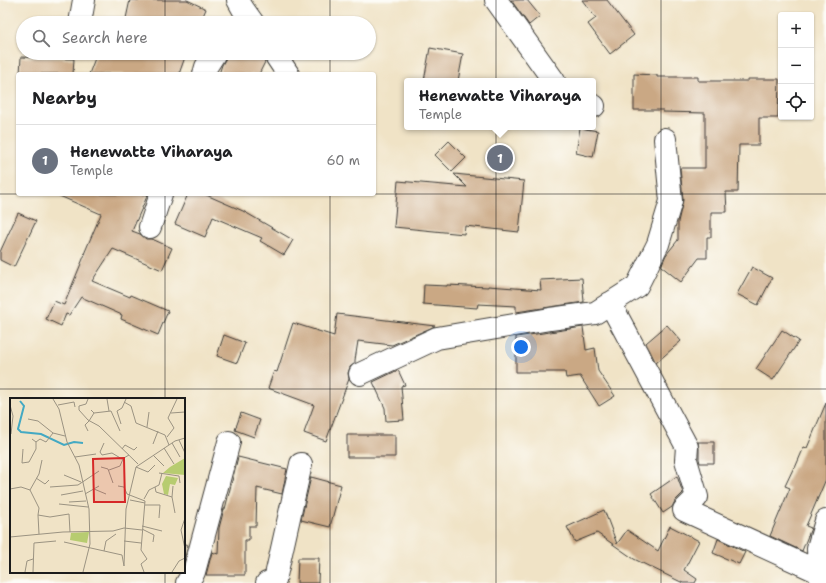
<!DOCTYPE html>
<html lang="en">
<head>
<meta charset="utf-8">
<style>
	body { margin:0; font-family:"Shantell Sans",sans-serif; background:#f2f2f2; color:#202124 }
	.controls { position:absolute; right:12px; top:12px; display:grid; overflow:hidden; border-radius:4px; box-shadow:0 1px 3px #0004 }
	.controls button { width:36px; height:36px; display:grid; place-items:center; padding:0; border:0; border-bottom:1px solid #e0e0e0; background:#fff; color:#202124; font:20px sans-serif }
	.you { position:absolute; left:521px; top:347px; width:14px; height:14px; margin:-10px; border:3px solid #fff; border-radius:50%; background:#1a73e8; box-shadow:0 0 0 6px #1a73e833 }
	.badge { display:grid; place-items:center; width:26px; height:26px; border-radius:50%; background:#1f6fb2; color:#fff; font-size:13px; font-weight:700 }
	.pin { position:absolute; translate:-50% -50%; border:2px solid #fff; box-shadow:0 1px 4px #0006 }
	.popup { position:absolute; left:404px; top:78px; width:192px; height:52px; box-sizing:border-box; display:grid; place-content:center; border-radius:4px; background:#fff; filter:drop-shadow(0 1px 3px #0005); font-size:13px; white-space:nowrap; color:#757577 }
	.popup b { font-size:15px; color:#202124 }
	.popup::after { content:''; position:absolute; left:50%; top:100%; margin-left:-8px; border:8px solid transparent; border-top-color:#fff }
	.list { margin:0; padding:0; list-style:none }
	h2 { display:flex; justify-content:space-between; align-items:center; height:52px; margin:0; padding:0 16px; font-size:17px }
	h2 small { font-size:13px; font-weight:400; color:#757577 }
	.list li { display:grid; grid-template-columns:26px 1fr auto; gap:12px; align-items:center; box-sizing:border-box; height:72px; padding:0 16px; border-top:1px solid #e0e0e0 }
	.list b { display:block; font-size:15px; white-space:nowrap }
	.list p { margin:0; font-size:13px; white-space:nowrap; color:#757577 }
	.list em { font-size:13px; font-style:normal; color:#757577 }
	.icon { flex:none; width:22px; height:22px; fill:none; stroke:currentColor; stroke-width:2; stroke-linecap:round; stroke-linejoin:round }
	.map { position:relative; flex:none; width:826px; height:583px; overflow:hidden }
	.search { position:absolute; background:#fff; box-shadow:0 1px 3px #0004; left:16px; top:16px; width:360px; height:44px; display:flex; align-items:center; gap:10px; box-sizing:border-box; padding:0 14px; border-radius:22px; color:#757577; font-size:15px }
	.panel { position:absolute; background:#fff; box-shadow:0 1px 3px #0004; left:16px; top:72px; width:360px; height:124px; border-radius:4px }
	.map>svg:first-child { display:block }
	.building { fill:#caa884 }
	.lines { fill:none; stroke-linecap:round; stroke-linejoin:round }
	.minor-casing { stroke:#3c3a36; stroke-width:24 }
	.minor { stroke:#fff; stroke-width:22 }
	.grid { fill:none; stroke:#1c1c1c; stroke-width:1; stroke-opacity:0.55 }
	.inset-river { fill:none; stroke:#43a9c3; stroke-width:2 }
	.inset-road { fill:none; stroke:#9b9382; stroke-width:1 }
	.view { fill:#d62828; fill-opacity:0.15; stroke:#d62828; stroke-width:2 }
	.inset-edge { fill:none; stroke:#1c1c1c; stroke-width:2 }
</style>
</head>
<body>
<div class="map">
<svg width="826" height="583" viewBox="0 0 826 583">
	<rect width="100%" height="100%" fill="#fdfcf7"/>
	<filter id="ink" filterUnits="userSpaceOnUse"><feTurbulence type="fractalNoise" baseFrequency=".025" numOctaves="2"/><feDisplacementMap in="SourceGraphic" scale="8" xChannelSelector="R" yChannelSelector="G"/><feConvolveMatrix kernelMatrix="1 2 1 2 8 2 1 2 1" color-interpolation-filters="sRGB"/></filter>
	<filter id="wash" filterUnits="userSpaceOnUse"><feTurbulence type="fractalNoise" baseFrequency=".012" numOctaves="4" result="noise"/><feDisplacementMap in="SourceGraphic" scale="16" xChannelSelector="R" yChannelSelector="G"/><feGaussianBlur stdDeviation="0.9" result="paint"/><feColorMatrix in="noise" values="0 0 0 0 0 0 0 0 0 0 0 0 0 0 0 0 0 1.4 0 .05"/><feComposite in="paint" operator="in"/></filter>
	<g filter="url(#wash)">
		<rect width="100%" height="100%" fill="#f0e3c6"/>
		<g id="blocks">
			<path class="building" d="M 130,0 L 187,0 L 206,9 L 200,23 L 125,23 Z
				M 511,0 L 527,0 L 540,16 L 529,25 Z
				M 582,0 L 607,0 L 634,35 L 610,54 L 588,24 L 596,18 Z
				M 430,48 L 463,54 L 458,81 L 424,81 Z
				M 97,53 L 174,53 L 185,57 L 179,74 L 89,74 Z
				M 231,53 L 256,53 L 265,62 L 259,74 L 219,74 L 222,65 L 226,58 Z
				M 21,57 L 74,59 L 73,74 L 20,74 Z
				M 634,74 L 657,75 L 657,77 L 698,77 L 698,81 L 748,81 L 748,79 L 779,79 L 778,118 L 759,118 L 759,145 L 739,145 L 738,192 L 726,192 L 727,212 L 711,212 L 711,237 L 707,237 L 707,258 L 699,258 L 681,282 L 661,266 L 666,255 L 678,240 L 678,222 L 683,200 L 680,168 L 705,168 L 705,113 L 663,112 L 663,110 L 634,110 Z
				M 580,128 L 598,131 L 593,157 L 576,153 Z
				M 449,141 L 466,158 L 452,172 L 435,155 Z
				M 454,174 L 524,181 L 519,232 L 465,226 L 464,234 L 394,227 L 398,181 L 467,187 Z
				M 55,194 L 148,194 L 132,231 L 140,234 L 146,239 L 152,239 L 172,248 L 162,270 L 113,249 L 92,281 L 130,297 L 131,295 L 168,311 L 158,335 L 121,319 L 122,315 L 81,297 L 69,315 L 66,314 L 61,326 L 46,319 L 54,301 L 64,305 L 85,254 L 84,254 L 101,214 Z
				M 188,194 L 204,194 L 243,211 L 293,240 L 284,255 L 260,241 L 262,238 L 213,217 L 205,237 L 175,224 Z
				M 18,213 L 36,221 L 14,267 L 0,260 L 0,252 Z
				M 752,267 L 772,278 L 758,305 L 737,294 Z
				M 582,278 L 584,302 L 516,312 L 516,306 L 478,304 L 477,308 L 423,304 L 424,285 L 447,286 L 447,285 L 488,287 L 488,286 L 541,290 L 540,280 Z
				M 337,314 L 435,326 L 392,345 L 358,341 L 355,360 L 355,363 L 350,367 L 348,373 L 349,379 L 326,441 L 304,433 L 314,405 L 268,388 L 274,371 L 277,372 L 293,323 L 334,336 Z
				M 667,325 L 681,341 L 656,363 L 646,343 Z
				M 583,327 L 586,350 L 595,348 L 598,371 L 615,396 L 599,406 L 580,376 L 566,378 L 565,372 L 516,372 L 516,337 Z
				M 782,330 L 799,341 L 773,380 L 756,369 Z
				M 224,335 L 245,343 L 237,363 L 217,356 Z
				M 398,370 L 405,385 L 401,386 L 404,420 L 386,421 L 385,408 L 373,382 Z
				M 826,403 L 826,479 L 806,526 L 811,528 L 802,551 L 770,536 L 790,488 L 785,486 L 794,467 L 795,468 L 804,447 L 807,448 Z
				M 241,413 L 260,420 L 254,437 L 235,430 Z
				M 347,435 L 395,435 L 395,457 L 347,457 Z
				M 698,442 L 714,442 L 714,463 L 700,463 L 699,459 L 699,448 Z
				M 238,457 L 287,469 L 282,494 L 257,488 L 256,526 L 249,526 L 249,540 L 245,540 L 245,575 L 206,575 L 212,552 L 218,554 L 219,528 L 224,509 L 225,509 Z
				M 677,476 L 683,493 L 675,501 L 672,507 L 663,513 L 651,494 Z
				M 311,477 L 341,485 L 330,527 L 301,520 Z
				M 604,510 L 617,544 L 627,530 L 658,551 L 670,526 L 699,541 L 684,570 L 697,579 L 695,583 L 683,583 L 634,559 L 597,533 L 575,542 L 567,527 Z
				M 718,539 L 745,552 L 739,564 L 713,553 Z
				M 184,543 L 188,545 L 184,561 Z
				M 298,558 L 319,558 L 318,583 L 297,583 Z"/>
		</g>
	</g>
	<g filter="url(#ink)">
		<use href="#blocks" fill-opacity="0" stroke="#3c3a36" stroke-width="1"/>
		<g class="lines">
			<defs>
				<path id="minor" d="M 238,0 L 243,9 L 253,23
					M 496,0 L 554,81
					M 80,23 L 84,0
					M 274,53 L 288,74
					M 204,74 L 206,67 L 215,53
					M 593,106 L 594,106
					M 150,227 L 161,194
					M 610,303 L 687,447 L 686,460 L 697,497 L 684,510 L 819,572
					M 360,374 L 437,338 L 550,319 L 595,313 L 637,286 L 658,244 L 671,201 L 665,139
					M 187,583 L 194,572 L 229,442
					M 267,583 L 275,580 L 301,464
					M 821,583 L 819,572 L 818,548 L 826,521"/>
			</defs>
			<use href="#minor" class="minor-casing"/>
			<use href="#minor" class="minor"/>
		</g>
	</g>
	<path class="grid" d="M 165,0 L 165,23M 330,0 L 330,23M 496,0 L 496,583M 661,0 L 661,583M 165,53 L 165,74M 330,53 L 330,74M 0,194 L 826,194M 165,194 L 165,399M 330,194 L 330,583M 0,389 L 826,389M 165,572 L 165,583"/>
	<g transform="translate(10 398)">
		<rect width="175" height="175" fill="#f0e3c6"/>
		<path d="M 175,60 L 175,77 L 153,75 L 160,69 ZM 156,78 L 168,80 L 165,87 L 160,86 L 158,97 L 154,96 L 152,86 ZM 79,134 L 77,145 L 60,142 L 61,135 Z" fill="#b7cc70"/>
		<path class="inset-river" d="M 10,3 L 14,8 L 8,31 L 11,34 L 31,36 L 54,47 L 64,44 L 73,45"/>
		<path class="inset-road" d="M 43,1 L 49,11 L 57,44 L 69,67 L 79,111 L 80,146 L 73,174M 78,1 L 76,6 L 69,8 L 69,12 L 78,22 L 89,28 L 128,66M 97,1 L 99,13M 114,4 L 121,8 L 126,25 L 155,37 L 159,47M 0,7 L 3,18 L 1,36M 48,7 L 64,4 L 65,9M 84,15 L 101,13 L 110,33M 161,15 L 175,14M 18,21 L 28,23 L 43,35 L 55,38M 79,23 L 84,15 L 81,12M 111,26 L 107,13 L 112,10 L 116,1M 137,29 L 139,14M 78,33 L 75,27 L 79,23M 157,39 L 164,30 L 158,20 L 167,1M 22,41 L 26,44 L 30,41 L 36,44 L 43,35M 169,42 L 175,55M 94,45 L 90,54 L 92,57 L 102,55 L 112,61 L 119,57M 162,45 L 170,59M 143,46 L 148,33M 154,50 L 164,66M 13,51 L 12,65 L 19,64 L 26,51 L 26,44M 112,51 L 115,47 L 124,52 L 127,49M 143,57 L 154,68M 65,59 L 86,56M 91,69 L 98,71 L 103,85M 126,69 L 138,74 L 145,67M 99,72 L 110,68 L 113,61M 149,75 L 169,78 L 170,85M 54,77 L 71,84M 26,80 L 35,86 L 39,82M 108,88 L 114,89 L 117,96 L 135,103 L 131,152 L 137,161 L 131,166 L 134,174M 40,89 L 68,87 L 89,73M 145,89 L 146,94 L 162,99 L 163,88M 0,91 L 11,89 L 20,92 L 29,110 L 28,117 L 40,119 L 59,116 L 60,134M 84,91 L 96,96M 20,92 L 29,76 L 32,62M 75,96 L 89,88M 51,97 L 73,93M 162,99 L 165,115M 134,101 L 139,92 L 149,87 L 152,75M 120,102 L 135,105M 59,104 L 76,103M 49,106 L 78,109M 135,107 L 150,107 L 149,120M 28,117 L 29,136M 175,120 L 171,132 L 175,151M 132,128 L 152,133M 132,131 L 144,137 L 143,144M 0,139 L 53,134 L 103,133 L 114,130 L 132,132M 114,143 L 131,145M 54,144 L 112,157 L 114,168 L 116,111 L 126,69 L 165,43 L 175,40M 94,153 L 96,143 L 106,136M 15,174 L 17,163 L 23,161M 23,174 L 24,145 L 46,143M 162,174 L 169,163 L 175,160"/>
		<path class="view" d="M 114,60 L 115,104 L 84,104 L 83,61 Z"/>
		<rect width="175" height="175" class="inset-edge"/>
	</g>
</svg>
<div class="controls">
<button>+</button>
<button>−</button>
<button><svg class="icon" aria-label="locate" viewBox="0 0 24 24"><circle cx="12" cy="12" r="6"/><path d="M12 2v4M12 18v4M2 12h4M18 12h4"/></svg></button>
</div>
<div class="you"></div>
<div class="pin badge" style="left:500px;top:158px;background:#6b7280">1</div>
<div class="popup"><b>Henewatte Viharaya</b>Temple</div>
<div class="search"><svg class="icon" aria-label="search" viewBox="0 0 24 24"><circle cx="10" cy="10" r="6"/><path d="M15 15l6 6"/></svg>Search here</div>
<section class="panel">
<h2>Nearby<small></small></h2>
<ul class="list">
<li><span class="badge" style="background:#6b7280">1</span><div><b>Henewatte Viharaya</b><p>Temple</p></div><em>60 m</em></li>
</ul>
</section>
</div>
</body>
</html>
